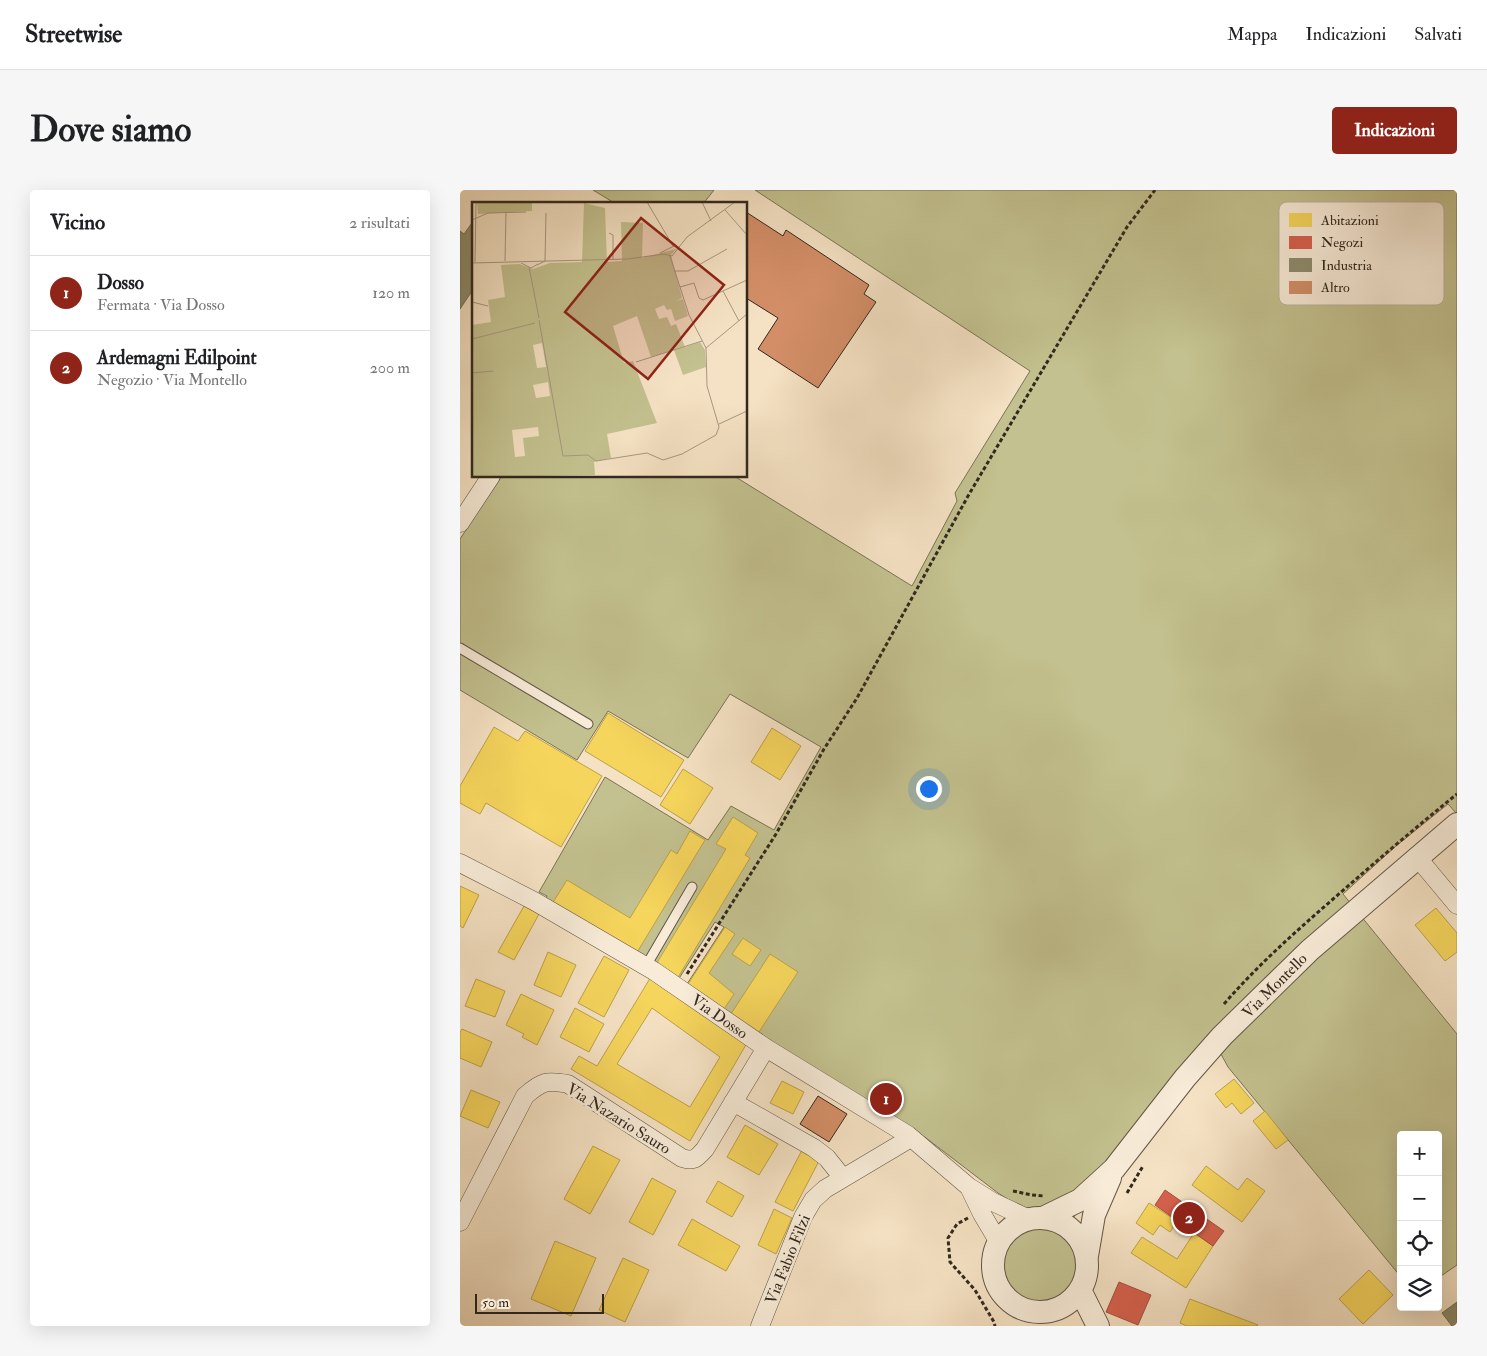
<!DOCTYPE html>
<html lang="it">
<head>
<meta charset="utf-8">
<style>
	body { margin:0; font-family:"IM FELL Double Pica",serif; background:#f6f6f6; color:#202124 }
	.controls { position:absolute; right:15px; bottom:15px; display:grid; overflow:hidden; border-radius:5px; box-shadow:0 5px 20px #0002 }
	.controls button { width:45px; height:45px; display:grid; place-items:center; padding:0; border:0; border-bottom:1px solid #e0e0e0; background:#fff; color:#202124; font:25px sans-serif }
	.scale { position:absolute; left:15px; bottom:12px; width:129px; box-sizing:border-box; padding-left:5px; border:2px solid #32281e; border-top:0; font-size:14px; line-height:18px; white-space:nowrap; color:#32281e; -webkit-text-stroke:4px #f8ecd9; paint-order:stroke }
	.you { position:absolute; left:468px; top:598px; width:18px; height:18px; margin:-12px; border:4px solid #fff; border-radius:50%; background:#1a73e8; box-shadow:0 0 0 8px #1a73e833 }
	.badge { display:grid; place-items:center; width:32px; height:32px; border-radius:50%; background:#8f2418; color:#fff; font-size:16px; font-weight:700 }
	.pin { position:absolute; translate:-50% -50%; border:2px solid #fff; box-shadow:0 1px 5px #0006 }
	.list { margin:0; padding:0; list-style:none }
	h2 { display:flex; justify-content:space-between; align-items:center; height:65px; margin:0; padding:0 20px; font-size:21px }
	h2 small { font-size:16px; font-weight:400; color:#757577 }
	.list li { display:grid; grid-template-columns:32px 1fr auto; gap:15px; align-items:center; box-sizing:border-box; height:75px; padding:0 20px; border-top:1px solid #e0e0e0 }
	.list b { display:block; font-size:19px; white-space:nowrap }
	.list p { margin:0; font-size:16px; white-space:nowrap; color:#757577 }
	.list em { font-size:16px; font-style:normal; color:#757577 }
	.icon { flex:none; width:28px; height:28px; fill:none; stroke:currentColor; stroke-width:2; stroke-linecap:round; stroke-linejoin:round }
	.map { position:relative; flex:none; width:997px; height:1136px; overflow:hidden; border-radius:5px }
	header { display:flex; align-items:center; gap:30px; box-sizing:border-box; height:70px; padding:0 25px; background:#fff; border-bottom:1px solid #e0e0e0 }
	header strong { font-size:24px }
	nav { display:flex; gap:28px; margin-inline-start:auto; font-size:18px }
	.intro { display:flex; align-items:center; justify-content:space-between; box-sizing:border-box; height:120px; padding:0 30px }
	h1 { margin:0; font-size:35px }
	.button { padding:12px 22px; border-radius:5px; background:#8f2418; color:#fff; font-size:18px; font-weight:700 }
	main { display:flex; gap:30px; padding:0 30px }
	aside { flex:1; background:#fff; border-radius:5px; box-shadow:0 5px 20px #0002 }
	.map>svg:first-child { display:block }
	.green { fill:#c3c18f; stroke:#7a7456 }
	.homes { fill:#f6d55c; stroke:#bba149; fill-rule:evenodd }
	.shops { fill:#d6604d; stroke:#a54f3f }
	.industry { fill:#8c8c6e; stroke:#716e56 }
	.building { fill:#d38e67; stroke:#32281e }
	.lines { fill:none; stroke-linecap:round; stroke-linejoin:round }
	.service-casing { stroke:#635648; stroke-width:11 }
	.minor-casing { stroke:#635648; stroke-width:19 }
	.tertiary-casing { stroke:#635648; stroke-width:24 }
	.path { stroke:#32281e; stroke-width:3; stroke-dasharray:4 2.5; stroke-linecap:butt }
	.service { stroke:#f8ecd9; stroke-width:9 }
	.minor { stroke:#f8ecd9; stroke-width:18 }
	.tertiary { stroke:#f8ecd9; stroke-width:22 }
	.labels { text-anchor:middle; stroke-width:5; stroke-linejoin:round; paint-order:stroke }
	.street-label { font-size:16px; fill:#32281e; stroke:#f8ecd9 }
	.inset-road { fill:none; stroke:#a79882; stroke-width:1 }
	.view { fill:#8f2418; fill-opacity:0.15; stroke:#8f2418; stroke-width:2.5 }
	.inset-edge { fill:none; stroke:#32281e; stroke-width:2.5 }
	.key { fill:#f8ecd9; stroke:#bdb1a1; stroke-width:1 }
	.key-label { font-size:14px; fill:#32281e }
</style>
</head>
<body>
<header>
<strong>Streetwise</strong>
<nav><a>Mappa</a><a>Indicazioni</a><a>Salvati</a></nav>
</header>
<div class="intro"><h1>Dove siamo</h1><a class="button">Indicazioni</a></div>
<main>
<aside>
<h2>Vicino<small>2 risultati</small></h2>
<ul class="list">
<li><span class="badge">1</span><div><b>Dosso</b><p>Fermata · Via Dosso</p></div><em>120 m</em></li>
<li><span class="badge">2</span><div><b>Ardemagni Edilpoint</b><p>Negozio · Via Montello</p></div><em>200 m</em></li>
</ul>
</aside>
<div class="map">
<svg width="997" height="1136" viewBox="0 0 997 1136">
	<rect width="100%" height="100%" fill="#f5e2c4"/>
	<filter id="stains"><feTurbulence type="fractalNoise" baseFrequency=".004" numOctaves="4"/><feColorMatrix values="0 0 0 0 .2 0 0 0 0 .09 0 0 0 0 .02 0 0 0 .5 -.17"/></filter>
	<radialGradient id="worn" r=".72"><stop offset=".6" stop-color="#630" stop-opacity="0"/><stop offset="1" stop-color="#630" stop-opacity=".3"/></radialGradient>
	<path class="green" d="M 133,0 L 254,0 L 243,14 L 156,14 Z
		M 295,0 L 997,0 L 997,624 L 988,614 L 936,656 L 883,704 L 997,844 L 997,1075 L 978,1088 L 978,945 L 941,945 L 941,1087 L 768,877 L 750,844 L 602,1043 C 640,1075 602,1132 560,1107 C 552,1102 544,1093 543,1083 C 539,1062 550,1042 572,1037 C 580,1035 587,1038 594,1038 L 538,1003 L 466,948 L 328,866 L 227,794 L 264,737 L 255,732 L 218,790 L 84,712 L 87,706 L 79,702 L 145,587 L 248,650 L 271,616 L 314,640 L 361,557 L 270,504 L 228,568 L 148,521 L 117,570 L 0,500 L 0,349 L 42,286 L 274,286 L 452,396 L 497,311 L 495,303 L 570,181 Z"/>
	<path class="homes" d="M 148,523 L 224,570 L 201,607 L 125,561 Z
		M 34,537 L 58,551 L 65,541 L 142,586 L 101,657 L 26,613 L 20,624 L 0,613 L 0,596 Z
		M 312,538 L 341,556 L 320,590 L 291,572 Z
		M 223,579 L 253,598 L 230,634 L 200,615 Z
		M 273,627 L 298,643 L 285,665 L 290,668 L 217,789 L 195,776 L 266,659 L 256,654 Z
		M 230,641 L 245,650 L 176,764 L 92,714 L 107,690 L 170,728 L 211,660 L 217,664 Z
		M 0,696 L 19,705 L 3,738 L 0,736 Z
		M 64,716 L 79,724 L 54,770 L 38,762 Z
		M 976,718 L 997,743 L 997,762 L 985,771 L 955,735 Z
		M 265,737 L 275,744 L 249,783 L 274,804 L 262,822 L 228,794 Z
		M 283,748 L 301,760 L 290,776 L 272,764 Z
		M 88,762 L 116,775 L 101,807 L 74,795 Z
		M 310,764 L 338,782 L 297,845 L 269,827 Z
		M 144,766 L 169,780 L 144,827 L 118,813 Z
		M 192,785 L 287,853 L 230,951 L 111,879 L 119,866 L 137,876 ZM 192,818 L 260,867 L 230,917 L 157,874 Z
		M 16,789 L 45,801 L 35,827 L 5,816 Z
		M 61,804 L 94,820 L 77,855 L 62,847 L 64,844 L 46,835 Z
		M 115,818 L 144,834 L 129,862 L 100,847 Z
		M 2,839 L 32,852 L 21,877 L 0,868 L 0,842 Z
		M 774,889 L 794,913 L 781,924 L 772,913 L 766,918 L 755,904 Z
		M 322,891 L 344,902 L 333,924 L 310,913 Z
		M 11,900 L 40,912 L 28,938 L 0,926 Z
		M 805,921 L 828,950 L 816,959 L 793,931 Z
		M 285,935 L 318,954 L 299,985 L 267,967 Z
		M 133,956 L 160,970 L 130,1024 L 104,1009 Z
		M 342,960 L 360,969 L 333,1021 L 315,1012 Z
		M 746,976 L 778,1000 L 787,988 L 805,1001 L 782,1032 L 732,995 Z
		M 192,988 L 216,1001 L 193,1045 L 169,1032 Z
		M 258,991 L 284,1006 L 272,1027 L 246,1012 Z
		M 689,1013 L 717,1031 L 710,1042 L 700,1035 L 693,1045 L 676,1033 Z
		M 314,1019 L 332,1028 L 316,1064 L 298,1055 Z
		M 232,1029 L 280,1056 L 266,1081 L 218,1055 Z
		M 734,1043 L 753,1056 L 726,1098 L 671,1063 L 682,1047 L 717,1069 Z
		M 95,1051 L 136,1068 L 111,1126 L 71,1109 Z
		M 163,1068 L 189,1080 L 165,1132 L 139,1120 Z
		M 909,1080 L 933,1105 L 903,1134 L 879,1109 Z
		M 730,1109 L 798,1135 L 797,1136 L 727,1136 L 720,1133 Z"/>
	<path class="shops" d="M 705,1000 L 764,1041 L 753,1056 L 695,1015 Z
		M 659,1092 L 691,1105 L 678,1135 L 646,1122 Z"/>
	<path class="industry" d="M 14,30 L 14,98 L 0,119 L 0,41 L 4,44 Z
		M 997,1112 L 997,1136 L 992,1136 L 982,1123 Z"/>
	<path class="building" d="M 286,22 L 323,46 L 326,40 L 409,95 L 404,104 L 416,112 L 358,198 L 298,159 L 318,128 L 286,108 Z
		M 358,906 L 387,924 L 369,952 L 340,934 Z"/>
	<g class="lines">
		<defs>
			<path id="service" d="M 0,458 L 128,534
				M 186,776 L 232,697"/>
			<path id="minor" d="M 0,333 L 31,286
				M 957,667 L 997,715
				M 0,673 L 74,711 L 194,781 L 306,858 L 448,945 L 509,997 L 533,1012 L 569,1029
				M 273,912 L 354,958 L 367,968 L 383,988
				M 509,997 L 522,1024 L 538,1051
				M 0,1032 L 65,906 C 82,891 87,890 108,894 L 222,968 C 234,972 237,968 245,959 L 306,858
				M 300,1136 L 343,1027 L 353,1010 L 365,999 L 444,952 L 448,945"/>
			<path id="tertiary" d="M533 1075a47 47 0 1 1 94 0a47 47 0 1 1-94 0Z
				M 583,1028 L 620,1010 L 654,979 L 725,888 L 762,846 L 850,760 L 997,634
				M 627,1066 L 634,1025 L 650,988
				M 620,1100 L 638,1136"/>
		</defs>
		<use href="#service" class="service-casing"/>
		<use href="#minor" class="minor-casing"/>
		<use href="#tertiary" class="tertiary-casing"/>
		<path class="path" d="M 227,784 L 316,644 L 364,559 L 397,508 L 508,306 L 667,37 L 695,0
			M 764,814 C 797,776 834,743 872,710 C 913,674 955,638 997,604
			M 553,1001 L 572,1005 L 584,1006
			M 667,1003 L 683,976
			M 508,1028 L 497,1034 L 488,1048 L 490,1072 L 515,1100 L 534,1132 L 535,1136"/>
		<use href="#service" class="service"/>
		<use href="#minor" class="minor"/>
		<use href="#tertiary" class="tertiary"/>
	</g>
	<g class="labels">
		<g class="street-label">
			<text transform="translate(814 795) rotate(-45)" y="6">Via Montello</text>
			<text transform="translate(260 826) rotate(35)" y="6">Via Dosso</text>
			<text transform="translate(159 928) rotate(32)" y="6">Via Nazario Sauro</text>
			<text transform="translate(327 1069) rotate(-68)" y="6">Via Fabio Filzi</text>
		</g>
	</g>
	<g transform="translate(12 12)">
		<rect width="275" height="275" fill="#f5e2c4"/>
		<path d="M 5,0 L 60,0 L 60,9 L 6,12 ZM 112,1 L 133,6 L 135,60 L 150,59 L 149,20 L 171,21 L 170,56 L 204,47 L 199,53 L 210,96 L 204,99 L 211,97 L 216,114 L 203,119 L 199,107 L 195,108 L 192,103 L 183,107 L 187,117 L 195,115 L 199,124 L 204,122 L 213,145 L 228,140 L 233,148 L 234,165 L 211,173 L 202,148 L 179,155 L 165,114 L 141,124 L 152,161 L 161,159 L 185,221 L 135,232 L 139,256 L 122,260 L 123,273 L 0,275 L 0,123 L 19,120 L 16,98 L 33,95 L 29,63 L 47,62 L 61,67 L 78,61 L 110,60 ZM 70,141 L 74,165 L 65,166 L 61,143 ZM 76,180 L 78,194 L 64,196 L 61,183 ZM 66,225 L 67,234 L 51,236 L 53,254 L 43,255 L 40,228 Z" fill="#c3c18f" fill-rule="evenodd"/>
		<path class="inset-road" d="M 175,0 L 201,44M 230,0 L 239,19M 253,8 L 275,33M 0,18 L 16,11 L 54,10M 137,31 L 141,33 L 141,57M 188,51 L 202,44M 33,59 L 34,10M 3,60 L 4,0M 0,61 L 156,57 L 192,52 L 200,54 L 215,35 L 263,0M 49,61 L 59,66 L 66,62M 65,63 L 73,59 L 74,11M 57,65 L 67,116M 202,69 L 216,69 L 255,47M 208,85 L 222,81 L 227,96 L 231,98 L 275,78M 251,89 L 267,119M 0,100 L 16,104M 67,118 L 91,254 L 116,253 L 124,259 L 175,251 L 191,258 L 210,252 L 244,233 L 247,225 L 235,184 L 234,146 L 217,113 L 198,54M 0,137 L 63,121M 234,146 L 275,112M 164,160 L 230,139M 0,171 L 21,169M 247,222 L 275,209"/>
		<path class="view" d="M 169,16 L 252,83 L 176,177 L 93,110 Z"/>
		<rect width="275" height="275" class="inset-edge"/>
	</g>
	<rect x="819" y="12" width="165" height="103" rx="8" class="key"/>
	<rect x="829" y="23" width="23" height="14" fill="#f6d55c"/>
	<rect x="829" y="46" width="23" height="13" fill="#d6604d"/>
	<rect x="829" y="68" width="23" height="14" fill="#8c8c6e"/>
	<rect x="829" y="91" width="23" height="13" fill="#d38e67"/>
	<g class="key-label">
		<text x="861" y="35">Abitazioni</text>
		<text x="861" y="57">Negozi</text>
		<text x="861" y="80">Industria</text>
		<text x="861" y="102">Altro</text>
	</g>
	<rect width="100%" height="100%" filter="url(#stains)"/>
	<rect width="100%" height="100%" fill="url(#worn)"/>
</svg>
<div class="controls">
<button>+</button>
<button>−</button>
<button><svg class="icon" aria-label="locate" viewBox="0 0 24 24"><circle cx="12" cy="12" r="6"/><path d="M12 2v4M12 18v4M2 12h4M18 12h4"/></svg></button>
<button><svg class="icon" aria-label="layers" viewBox="0 0 24 24"><path d="M12 4l9 5-9 5-9-5zM3 14l9 5 9-5"/></svg></button>
</div>
<div class="scale">50 m</div>
<div class="you"></div>
<div class="pin badge" style="left:426px;top:909px">1</div>
<div class="pin badge" style="left:729px;top:1028px">2</div>
</div>
</main>
</body>
</html>
